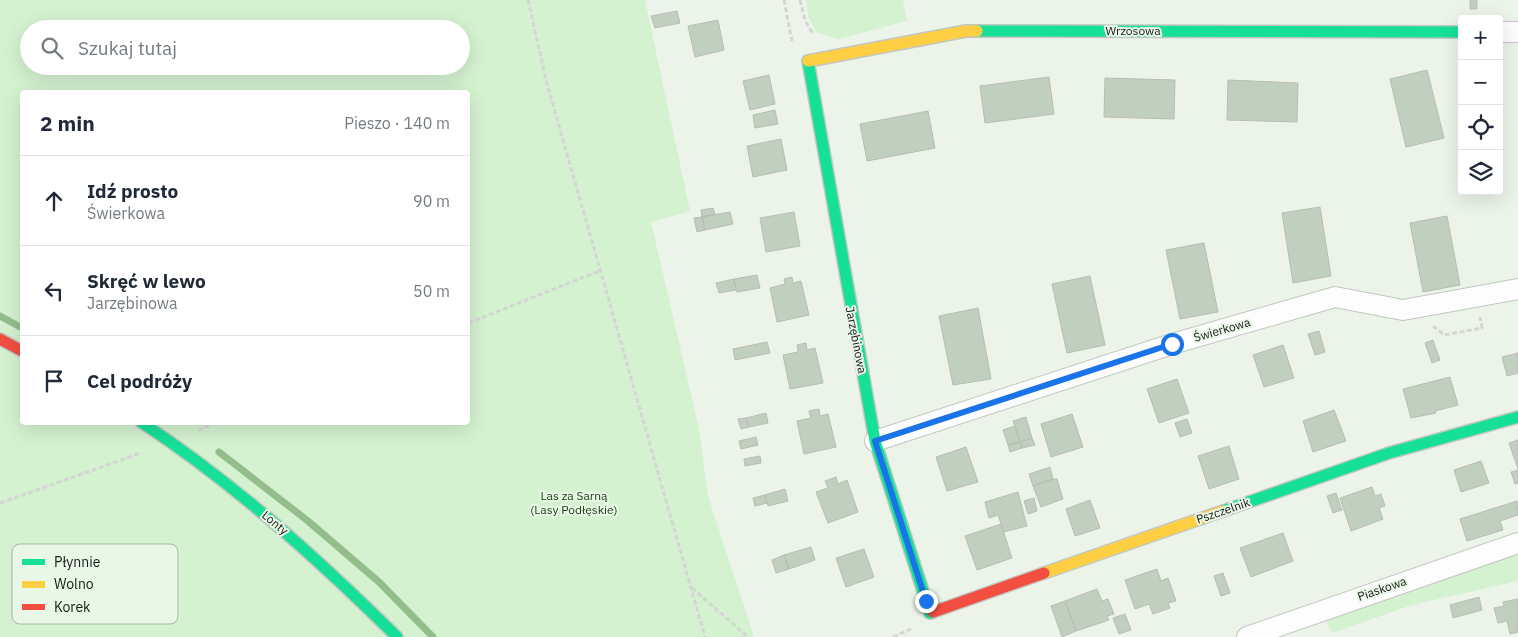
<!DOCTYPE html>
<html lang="pl">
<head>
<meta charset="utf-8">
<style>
	body { margin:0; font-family:"IBM Plex Sans",sans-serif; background:#f6f6f7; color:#1f2937 }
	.controls { position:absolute; right:15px; top:15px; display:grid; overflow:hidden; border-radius:5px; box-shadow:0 5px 20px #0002 }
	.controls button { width:45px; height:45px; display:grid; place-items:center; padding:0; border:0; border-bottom:1px solid #e0e1e3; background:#fff; color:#1f2937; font:25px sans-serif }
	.stop { position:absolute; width:15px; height:15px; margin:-11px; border:4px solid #1a73e8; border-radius:50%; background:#fff }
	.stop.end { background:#1a73e8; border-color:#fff; box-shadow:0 1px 5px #0008 }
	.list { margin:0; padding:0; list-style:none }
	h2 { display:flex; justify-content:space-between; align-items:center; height:65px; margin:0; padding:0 20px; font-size:21px }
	h2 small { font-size:16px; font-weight:400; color:#747a83 }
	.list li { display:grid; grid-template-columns:32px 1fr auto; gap:15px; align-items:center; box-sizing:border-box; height:90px; padding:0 20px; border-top:1px solid #e0e1e3 }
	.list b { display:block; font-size:19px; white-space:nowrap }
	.list p { margin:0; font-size:16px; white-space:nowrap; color:#747a83 }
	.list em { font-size:16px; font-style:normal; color:#747a83 }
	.icon { flex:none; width:28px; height:28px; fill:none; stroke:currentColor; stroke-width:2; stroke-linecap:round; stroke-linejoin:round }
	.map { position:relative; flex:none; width:1518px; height:637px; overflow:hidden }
	.search { position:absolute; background:#fff; box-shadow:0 5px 20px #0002; left:20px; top:20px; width:450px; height:55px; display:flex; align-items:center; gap:12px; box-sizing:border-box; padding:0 18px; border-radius:28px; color:#747a83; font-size:19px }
	.panel { position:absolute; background:#fff; box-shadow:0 5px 20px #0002; left:20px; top:90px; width:450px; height:335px; border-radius:5px }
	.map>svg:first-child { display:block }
	.green { fill:#d4f1d0; fill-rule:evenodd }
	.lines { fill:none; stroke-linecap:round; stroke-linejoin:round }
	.stream { stroke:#93be8c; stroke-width:7 }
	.building { fill:#c1d0be; stroke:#b7bdb6 }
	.street-casing { stroke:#c2c7c0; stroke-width:22 }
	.fast-casing { stroke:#c2c7c0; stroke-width:14 }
	.slow-casing { stroke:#c2c7c0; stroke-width:14 }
	.jam-casing { stroke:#c2c7c0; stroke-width:14 }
	.path { stroke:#d4d6d4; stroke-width:3; stroke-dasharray:5 2.5; stroke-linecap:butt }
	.street { stroke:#fcfdfc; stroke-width:20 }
	.fast { stroke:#16e098; stroke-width:11 }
	.slow { stroke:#ffcf43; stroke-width:11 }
	.jam { stroke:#f24e42; stroke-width:11 }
	.route { stroke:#1a73e8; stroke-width:6 }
	.labels { text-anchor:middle; stroke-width:4; stroke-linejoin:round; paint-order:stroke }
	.street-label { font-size:12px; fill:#171c16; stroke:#e9f7e7 }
	.park-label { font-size:12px; fill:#1a4113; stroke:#e9f7e7 }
	.key { fill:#e9f7e7; stroke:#aab5a8; stroke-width:1 }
	.key-label { font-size:14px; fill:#171c16 }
</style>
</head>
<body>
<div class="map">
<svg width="1518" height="637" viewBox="0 0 1518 637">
	<rect width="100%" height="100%" fill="#ecf4ea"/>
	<path class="green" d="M 0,0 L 645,0 L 690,211 L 651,222 L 699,429 L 708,496 L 754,637 L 0,637 ZM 29,29 L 461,29 L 461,66 L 29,66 ZM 22,92 L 468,92 L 468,422 L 22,422 Z
		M 806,0 L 903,0 L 907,21 L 838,39 L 816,32 L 808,16 Z
		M 1518,550 L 1518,581 L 1412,605 L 1332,633 L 1324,616 Z"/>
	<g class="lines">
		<path class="stream" d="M 0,316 L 22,328
			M 219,452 L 308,521 L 379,582 L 433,637"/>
	</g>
	<path class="building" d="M 1470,0 L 1477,0 L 1477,9 L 1470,9 Z
		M 677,11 L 680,23 L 655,28 L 651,16 Z
		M 718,20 L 724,50 L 695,57 L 688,26 Z
		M 1427,70 L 1444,138 L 1406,147 L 1390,79 Z
		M 769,75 L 775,104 L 750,110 L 743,81 Z
		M 1049,77 L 1054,114 L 985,123 L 980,86 Z
		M 1105,78 L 1175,80 L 1174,119 L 1104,117 Z
		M 1228,80 L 1298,83 L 1297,122 L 1227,120 Z
		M 775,110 L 778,124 L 755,128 L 753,115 Z
		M 928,111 L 935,148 L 867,161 L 860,124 Z
		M 781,139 L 787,170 L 753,177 L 747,146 Z
		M 1320,207 L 1331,276 L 1293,283 L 1282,213 Z
		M 713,208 L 715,214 L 702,217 L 701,210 Z
		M 730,212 L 733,224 L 705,230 L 702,217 Z
		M 794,212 L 800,246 L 766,252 L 760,218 Z
		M 1447,216 L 1460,285 L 1423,292 L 1410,223 Z
		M 702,217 L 705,230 L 697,232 L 694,218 Z
		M 1204,243 L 1218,312 L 1180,319 L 1166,250 Z
		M 757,275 L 760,288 L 737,292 L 734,279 Z
		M 1090,276 L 1105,345 L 1067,353 L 1052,284 Z
		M 792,277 L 793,283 L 801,281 L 809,315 L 777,322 L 770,288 L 785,284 L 784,279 Z
		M 734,279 L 736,290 L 719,293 L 716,283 Z
		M 978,308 L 991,379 L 953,385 L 939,316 Z
		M 1319,331 L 1325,352 L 1315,355 L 1308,334 Z
		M 1433,340 L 1440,360 L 1432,363 L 1425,343 Z
		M 767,342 L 770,353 L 735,360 L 733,349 Z
		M 806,343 L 807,350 L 815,348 L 823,383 L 790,389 L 783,355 L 798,352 L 797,345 Z
		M 1283,345 L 1294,378 L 1264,387 L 1253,355 Z
		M 1518,353 L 1518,373 L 1507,376 L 1502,357 Z
		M 1450,377 L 1458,405 L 1435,411 L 1436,413 L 1411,418 L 1403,389 Z
		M 1177,379 L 1189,413 L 1159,423 L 1147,389 Z
		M 819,409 L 820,416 L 828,414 L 836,447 L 804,454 L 797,421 L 811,418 L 809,411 Z
		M 1334,410 L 1346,441 L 1313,452 L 1303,421 Z
		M 766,413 L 768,423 L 749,427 L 746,418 Z
		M 1072,414 L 1083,447 L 1051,457 L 1041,424 Z
		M 1026,417 L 1032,438 L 1020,442 L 1013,421 Z
		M 746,418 L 749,427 L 741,429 L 738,419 Z
		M 1187,419 L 1192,433 L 1180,437 L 1175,423 Z
		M 1015,426 L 1020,442 L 1008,445 L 1003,430 Z
		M 756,437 L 758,445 L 741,449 L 739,441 Z
		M 1032,438 L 1035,445 L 1022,448 L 1020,442 Z
		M 1518,440 L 1518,469 L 1509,443 Z
		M 1020,442 L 1022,448 L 1010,452 L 1008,445 Z
		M 1229,446 L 1239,479 L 1209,489 L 1198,456 Z
		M 966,447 L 978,482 L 947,491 L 936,457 Z
		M 760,456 L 761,463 L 745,466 L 744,459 Z
		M 1481,461 L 1489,483 L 1461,492 L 1454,470 Z
		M 1050,467 L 1053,479 L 1033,486 L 1029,474 Z
		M 1518,470 L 1518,483 L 1515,484 L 1511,472 Z
		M 836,477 L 838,484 L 847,480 L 858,512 L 828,523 L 816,492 L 828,488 L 825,481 Z
		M 1053,479 L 1057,479 L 1063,499 L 1041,507 L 1033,486 Z
		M 1372,487 L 1375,496 L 1381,494 L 1385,506 L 1379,508 L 1383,519 L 1351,531 L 1340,498 Z
		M 785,489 L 788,501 L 768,506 L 765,495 Z
		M 1018,492 L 1027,526 L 1004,532 L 998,515 L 989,518 L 985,502 Z
		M 1336,493 L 1342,510 L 1333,513 L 1327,496 Z
		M 765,495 L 767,503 L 755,506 L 753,498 Z
		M 1034,498 L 1037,511 L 1028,514 L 1024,501 Z
		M 1090,500 L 1100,528 L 1075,536 L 1066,509 Z
		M 1517,501 L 1518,515 L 1500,521 L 1503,530 L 1467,541 L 1460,519 Z
		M 1001,524 L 1012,558 L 977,570 L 965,536 Z
		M 1283,533 L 1293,561 L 1251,577 L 1240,548 Z
		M 811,547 L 815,560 L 789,569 L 784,555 Z
		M 864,549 L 874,577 L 846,587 L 836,558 Z
		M 784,555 L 789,569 L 776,573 L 772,560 Z
		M 1157,569 L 1161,581 L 1168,578 L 1176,601 L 1168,603 L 1170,608 L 1153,614 L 1149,604 L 1135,609 L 1125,580 Z
		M 1223,573 L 1230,593 L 1221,596 L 1214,576 Z
		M 1097,589 L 1102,601 L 1108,599 L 1114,614 L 1107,616 L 1109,620 L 1076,631 L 1065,601 Z
		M 1479,597 L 1482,610 L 1453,618 L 1450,605 Z
		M 1518,599 L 1518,632 L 1510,634 L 1507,621 L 1498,623 L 1494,608 L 1504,606 L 1503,602 Z
		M 1065,601 L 1076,631 L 1062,637 L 1051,606 Z
		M 1125,614 L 1131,630 L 1119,634 L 1113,618 Z"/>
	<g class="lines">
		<defs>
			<path id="street" d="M 1499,32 L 1518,32
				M 875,441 L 1172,344 L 1335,297 L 1403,310 L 1518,289
				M 1247,637 L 1518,543"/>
			<path id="fast" d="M 977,31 L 1462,32
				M 808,61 L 875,441 L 930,613 L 933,612
				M 141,422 C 235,484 317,558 397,637
				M 1223,511 L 1389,453 L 1518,417"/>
			<path id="slow" d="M 808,61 L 966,31 L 977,31
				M 1044,573 L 1223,511"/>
			<path id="jam" d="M 0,339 L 22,351
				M 933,612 L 1044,573"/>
		</defs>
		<use href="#street" class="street-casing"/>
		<use href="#fast" class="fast-casing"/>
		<use href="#slow" class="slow-casing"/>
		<use href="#jam" class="jam-casing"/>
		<path class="path" d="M 528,0 L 547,84 L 705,637
			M 784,0 L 792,41
			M 800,0 L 805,20 L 813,34
			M 468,323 L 602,270
			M 1433,326 L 1444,335 L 1482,328 L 1480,317
			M 198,431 L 216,422
			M 0,503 L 141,453
			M 692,588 L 748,637
			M 893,637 L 911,629"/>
		<use href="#street" class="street"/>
		<use href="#fast" class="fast"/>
		<use href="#slow" class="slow"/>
		<use href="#jam" class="jam"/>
	</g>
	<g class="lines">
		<path class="route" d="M 926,601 L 875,441 L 1172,344"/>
	</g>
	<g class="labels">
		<g class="street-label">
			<text x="1133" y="35">Wrzosowa</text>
			<text transform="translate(1222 330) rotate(-16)" y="4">Świerkowa</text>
			<text transform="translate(856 340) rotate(79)" y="4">Jarzębinowa</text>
			<text transform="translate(1223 511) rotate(-19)" y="4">Pszczelnik</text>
			<text transform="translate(275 523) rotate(40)" y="4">Lonty</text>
			<text transform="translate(1382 589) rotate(-19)" y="4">Piaskowa</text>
		</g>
		<g class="park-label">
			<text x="574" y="500">Las za Sarną<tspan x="574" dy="14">(Lasy Podłęskie)</tspan></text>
		</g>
	</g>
	<rect x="12" y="544" width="166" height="80" rx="8" class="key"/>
	<rect x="22" y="559" width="23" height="6" fill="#16e098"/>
	<rect x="22" y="581" width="23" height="7" fill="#ffcf43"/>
	<rect x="22" y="604" width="23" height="6" fill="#f24e42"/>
	<g class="key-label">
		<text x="54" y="567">Płynnie</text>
		<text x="54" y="589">Wolno</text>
		<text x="54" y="612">Korek</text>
	</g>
</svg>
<div class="controls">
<button>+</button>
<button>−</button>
<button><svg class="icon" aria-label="locate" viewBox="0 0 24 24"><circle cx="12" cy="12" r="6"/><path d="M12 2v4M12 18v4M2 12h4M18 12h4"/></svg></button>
<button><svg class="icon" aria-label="layers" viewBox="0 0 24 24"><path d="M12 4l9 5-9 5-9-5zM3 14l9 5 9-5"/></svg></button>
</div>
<div class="stop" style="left:1172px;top:344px"></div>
<div class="stop end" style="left:926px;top:601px"></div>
<div class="search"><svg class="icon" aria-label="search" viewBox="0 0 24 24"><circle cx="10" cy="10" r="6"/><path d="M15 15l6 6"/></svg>Szukaj tutaj</div>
<section class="panel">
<h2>2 min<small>Pieszo · 140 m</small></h2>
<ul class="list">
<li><svg class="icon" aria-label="ahead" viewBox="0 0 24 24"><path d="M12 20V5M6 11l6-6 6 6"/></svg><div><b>Idź prosto</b><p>Świerkowa</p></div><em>90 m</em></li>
<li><svg class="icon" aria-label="left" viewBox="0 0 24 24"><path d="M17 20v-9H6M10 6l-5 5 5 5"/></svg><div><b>Skręć w lewo</b><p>Jarzębinowa</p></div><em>50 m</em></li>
<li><svg class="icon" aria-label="arrive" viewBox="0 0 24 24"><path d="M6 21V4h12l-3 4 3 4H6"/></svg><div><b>Cel podróży</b></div></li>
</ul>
</section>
</div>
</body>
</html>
